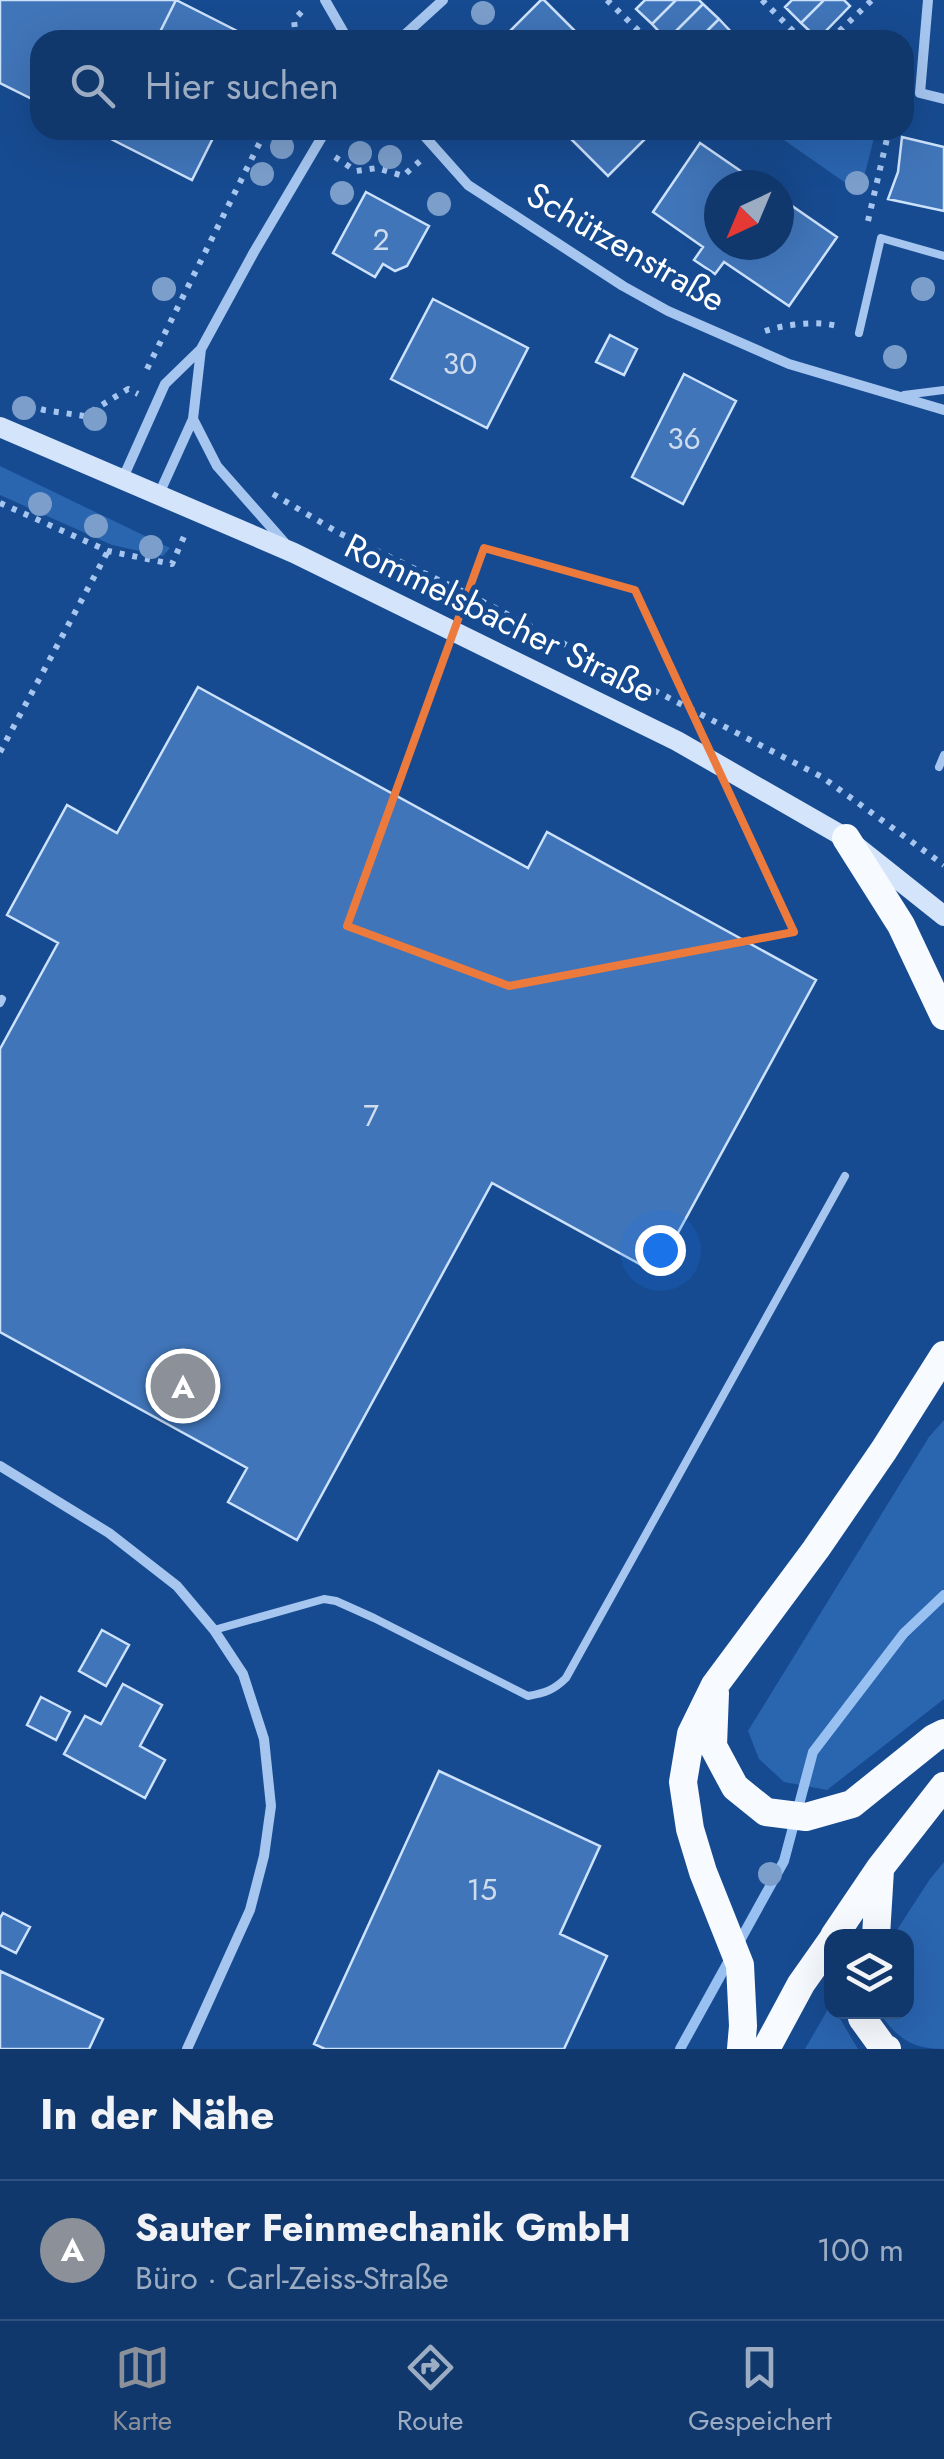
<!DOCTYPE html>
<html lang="de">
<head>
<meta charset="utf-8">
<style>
	body { margin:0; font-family:Jost,sans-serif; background:#1a3f72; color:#f1f3f6 }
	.controls { position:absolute; right:30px; bottom:30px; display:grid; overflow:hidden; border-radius:20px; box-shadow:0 10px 40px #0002 }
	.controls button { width:90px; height:90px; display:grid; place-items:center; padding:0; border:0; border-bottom:2px solid #305280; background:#11386d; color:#f1f3f6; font:50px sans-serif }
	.compass { position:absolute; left:704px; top:170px; width:90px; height:90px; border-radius:50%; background:#11386d; box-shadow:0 10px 40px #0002; rotate:224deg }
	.you { position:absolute; left:660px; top:1250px; width:35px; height:35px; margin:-25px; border:8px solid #fff; border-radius:50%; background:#1a73e8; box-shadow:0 0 0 15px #1a73e833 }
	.badge { display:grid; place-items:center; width:65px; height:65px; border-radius:50%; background:#8c9099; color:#fff; font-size:32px; font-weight:700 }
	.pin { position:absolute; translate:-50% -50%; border:5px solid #fff; box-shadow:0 2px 10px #0006 }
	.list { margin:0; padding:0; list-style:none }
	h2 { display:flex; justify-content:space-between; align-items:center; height:130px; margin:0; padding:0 40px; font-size:42px }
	h2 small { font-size:32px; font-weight:400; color:#9cacc2 }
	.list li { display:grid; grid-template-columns:65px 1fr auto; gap:30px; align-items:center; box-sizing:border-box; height:140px; padding:0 40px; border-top:2px solid #305280 }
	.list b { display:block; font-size:38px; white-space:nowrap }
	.list p { margin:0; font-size:32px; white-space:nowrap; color:#9cacc2 }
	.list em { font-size:32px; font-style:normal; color:#9cacc2 }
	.icon { flex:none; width:55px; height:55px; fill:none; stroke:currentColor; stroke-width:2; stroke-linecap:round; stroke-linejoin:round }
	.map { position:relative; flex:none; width:944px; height:2049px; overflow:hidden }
	.search { position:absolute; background:#11386d; box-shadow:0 10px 40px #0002; left:30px; right:30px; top:30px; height:110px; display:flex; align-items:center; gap:25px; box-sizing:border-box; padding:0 35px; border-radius:30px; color:#9cacc2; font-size:38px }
	.sheet { height:270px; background:#11386d }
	nav { display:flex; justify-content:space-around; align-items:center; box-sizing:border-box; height:140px; border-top:2px solid #305280; background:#11386d; font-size:28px; color:#9cacc2 }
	nav a { display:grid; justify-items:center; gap:5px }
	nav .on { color:#8c9099 }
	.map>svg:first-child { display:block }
	.green { fill:#2a65b0 }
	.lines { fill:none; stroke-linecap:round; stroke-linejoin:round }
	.stream { stroke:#98c1f2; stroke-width:10 }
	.building { fill:#4075b9; stroke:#cce1fb; stroke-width:2.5 }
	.path { stroke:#a6c6f0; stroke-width:6; stroke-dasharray:5 8; stroke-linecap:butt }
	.service { stroke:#a6c6f0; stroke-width:8 }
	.minor { stroke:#a6c6f0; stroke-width:10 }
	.secondary { stroke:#d4e4fb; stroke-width:20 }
	.trunk { stroke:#f7faff; stroke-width:28 }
	.tree { fill:#7b9ecb }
	.marked { fill:none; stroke:#ed7a3d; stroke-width:8; stroke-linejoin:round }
	.labels { text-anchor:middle; stroke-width:10; stroke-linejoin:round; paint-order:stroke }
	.number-label { font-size:30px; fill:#cfdcee }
	.street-label { font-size:35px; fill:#fff; stroke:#174b91 }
</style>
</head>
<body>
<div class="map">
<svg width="944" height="2049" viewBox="0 0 944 2049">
	<rect width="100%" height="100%" fill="#174b91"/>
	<path class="green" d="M 773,130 L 876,130 L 860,193 L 771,131 Z
		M 0,466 L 170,548 L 163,556 L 112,545 L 0,495 Z
		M 944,1420 L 944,1699 L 827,1790 L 784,1782 L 759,1759 L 748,1731 L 929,1437 Z
		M 944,1862 L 944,2049 C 911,2049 897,2038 879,2012 L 906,2012 L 906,1936 L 893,1936 L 930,1879 Z
		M 831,2004 L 832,2012 L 836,2012 L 858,2049 L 805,2049 Z"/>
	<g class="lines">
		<path class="stream" d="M 680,2049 L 784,1861 L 813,1752 L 904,1633 L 944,1595"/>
	</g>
	<path class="building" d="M 0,0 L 176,0 L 156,40 L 40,40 L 40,103 L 0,83 Z
		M 176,0 L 255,40 L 156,40 Z
		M 541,0 L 544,0 L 584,40 L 501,40 Z
		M 645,0 L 676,0 L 652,24 L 636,9 Z
		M 676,0 L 699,0 L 703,4 L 667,40 L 652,24 Z
		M 792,0 L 824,0 L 801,23 L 785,7 Z
		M 824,0 L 844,0 L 850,6 L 818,39 L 801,23 Z
		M 703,4 L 719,19 L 698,40 L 667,40 Z
		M 719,19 L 734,35 L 729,40 L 698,40 Z
		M 110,130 L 217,130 L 192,180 L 107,137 Z
		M 562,130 L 654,130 L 608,176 Z
		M 902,137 L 944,147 L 944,211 L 888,199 L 898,172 Z
		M 700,143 L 761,185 L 719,185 L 719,245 L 779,245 L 779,197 L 837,237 L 789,306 L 724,262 L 715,274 L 694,260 L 703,247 L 653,212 Z
		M 366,192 L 429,226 L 407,266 L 395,271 L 383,264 L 375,277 L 333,253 Z
		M 433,299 L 528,348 L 487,428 L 391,379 Z
		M 610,335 L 637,349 L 624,375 L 596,362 Z
		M 684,374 L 736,401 L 683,504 L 632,477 Z
		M 198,687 L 528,868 L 547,832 L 816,980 L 656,1273 L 492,1183 L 297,1540 L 228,1502 L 247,1468 L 0,1332 L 0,1049 L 58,943 L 7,915 L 67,805 L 117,833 Z
		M 102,1630 L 129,1645 L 106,1686 L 79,1671 Z
		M 123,1684 L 162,1705 L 140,1746 L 165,1760 L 145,1798 L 64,1754 L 85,1716 L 101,1724 Z
		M 41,1697 L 70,1712 L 56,1740 L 27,1725 Z
		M 439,1771 L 600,1846 L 560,1934 L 607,1956 L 564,2049 L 325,2049 L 314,2044 Z
		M 3,1913 L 30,1927 L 16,1953 L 0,1945 L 0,1918 Z
		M 0,1971 L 103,2019 L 89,2049 L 0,2049 Z"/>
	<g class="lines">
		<path class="path" d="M 607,0 L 648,40
			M 762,0 L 802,40
			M 296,40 L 294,20 L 305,8
			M 830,40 L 872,0
			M 753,130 L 754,130
			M 335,157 L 356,171 L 377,168 L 403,176 L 420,161
			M 868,221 L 889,130
			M 765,331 C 787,324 819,320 841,327
			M 147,369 L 266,130
			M 16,402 L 44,410 L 84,416 L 128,389 L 138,394
			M 273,494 L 339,533 L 464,592 L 822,777 L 944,865
			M 0,503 L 108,551 L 172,564 L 186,532
			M 0,752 L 108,551"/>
		<path class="service" d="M 859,333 L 881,238 L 944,256
			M 904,395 L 944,390
			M 939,767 L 944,755
			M 0,1003 L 2,999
			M 214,1630 L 324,1599 L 336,1601 L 374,1618 L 528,1696 C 545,1693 554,1690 566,1678 L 845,1176"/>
		<path class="minor" d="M 325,0 L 348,40
			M 928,0 L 920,93 L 944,99
			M 399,40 L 443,0
			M 419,130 L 468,185 L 623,286 L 668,311 L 789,364 L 944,410
			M 193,419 L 217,466 L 284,542
			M 123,478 L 165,384 L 201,349 L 254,252 L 326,130
			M 159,494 L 193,419 L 201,349
			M 0,1466 L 109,1533 L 177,1586 L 214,1630 L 243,1674 L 264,1739 L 271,1806 L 264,1856 L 250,1910 L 187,2049"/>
		<path class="secondary" d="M 0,427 L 294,553 L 677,741 L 846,838 L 944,916"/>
		<path class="trunk" d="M 846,838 L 901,925 L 944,1016
			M 715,1693 L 713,1746 L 735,1787 L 766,1812 L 806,1817 L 852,1804 L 934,1738 L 944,1733
			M 834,1936 L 880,1868 L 944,1786
			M 876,1936 L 880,1870
			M 861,2012 L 862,2018 L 883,2047 L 887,2049
			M 741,2049 L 743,2026 L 740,1965 L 703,1872 L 690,1829 L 683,1782 L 691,1734 L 715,1685 L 816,1549 L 884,1450 L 944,1355
			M 766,2049 L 801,1984 L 832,1940"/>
	</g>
	<g class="tree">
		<circle cx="483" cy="13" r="12"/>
		<circle cx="282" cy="147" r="12"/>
		<circle cx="360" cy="153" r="12"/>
		<circle cx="390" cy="157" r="12"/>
		<circle cx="262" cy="174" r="12"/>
		<circle cx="857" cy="183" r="12"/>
		<circle cx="342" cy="193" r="12"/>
		<circle cx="439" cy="204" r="12"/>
		<circle cx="164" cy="289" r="12"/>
		<circle cx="923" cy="289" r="12"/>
		<circle cx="895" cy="357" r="12"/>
		<circle cx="24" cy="408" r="12"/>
		<circle cx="95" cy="419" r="12"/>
		<circle cx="40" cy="504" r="12"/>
		<circle cx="96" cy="526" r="12"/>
		<circle cx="151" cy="547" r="12"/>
		<circle cx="770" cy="1874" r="12"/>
	</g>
	<path class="marked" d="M 484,548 L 635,590 L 794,932 L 509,986 L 347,926 Z"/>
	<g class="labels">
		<g class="number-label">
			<text x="381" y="250">2</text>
			<text x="460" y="374">30</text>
			<text x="684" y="449">36</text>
			<text x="371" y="1126">7</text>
			<text x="482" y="1900">15</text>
		</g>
		<g class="street-label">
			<text transform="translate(626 247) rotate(30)" y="12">Schützenstraße</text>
			<text transform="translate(500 618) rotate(26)" y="12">Rommelsbacher Straße</text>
		</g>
	</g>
</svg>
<div class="controls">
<button><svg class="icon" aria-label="layers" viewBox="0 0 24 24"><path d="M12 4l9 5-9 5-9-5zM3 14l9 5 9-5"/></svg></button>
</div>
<svg class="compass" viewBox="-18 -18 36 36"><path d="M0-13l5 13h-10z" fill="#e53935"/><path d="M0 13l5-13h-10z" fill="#9cacc2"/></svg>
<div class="you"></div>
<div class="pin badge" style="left:183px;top:1386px">A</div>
<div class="search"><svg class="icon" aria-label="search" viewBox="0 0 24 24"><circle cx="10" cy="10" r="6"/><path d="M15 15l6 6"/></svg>Hier suchen</div>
</div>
<section class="sheet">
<h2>In der Nähe<small></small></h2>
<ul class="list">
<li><span class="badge">A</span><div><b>Sauter Feinmechanik GmbH</b><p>Büro · Carl-Zeiss-Straße</p></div><em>100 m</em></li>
</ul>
</section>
<nav>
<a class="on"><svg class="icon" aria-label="map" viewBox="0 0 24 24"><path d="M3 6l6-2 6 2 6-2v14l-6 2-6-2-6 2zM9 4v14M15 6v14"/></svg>Karte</a>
<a><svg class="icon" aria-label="directions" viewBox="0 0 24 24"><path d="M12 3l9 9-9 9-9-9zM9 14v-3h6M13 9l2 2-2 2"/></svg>Route</a>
<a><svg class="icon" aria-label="saved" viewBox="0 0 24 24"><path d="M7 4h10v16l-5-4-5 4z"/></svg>Gespeichert</a>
</nav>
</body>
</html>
